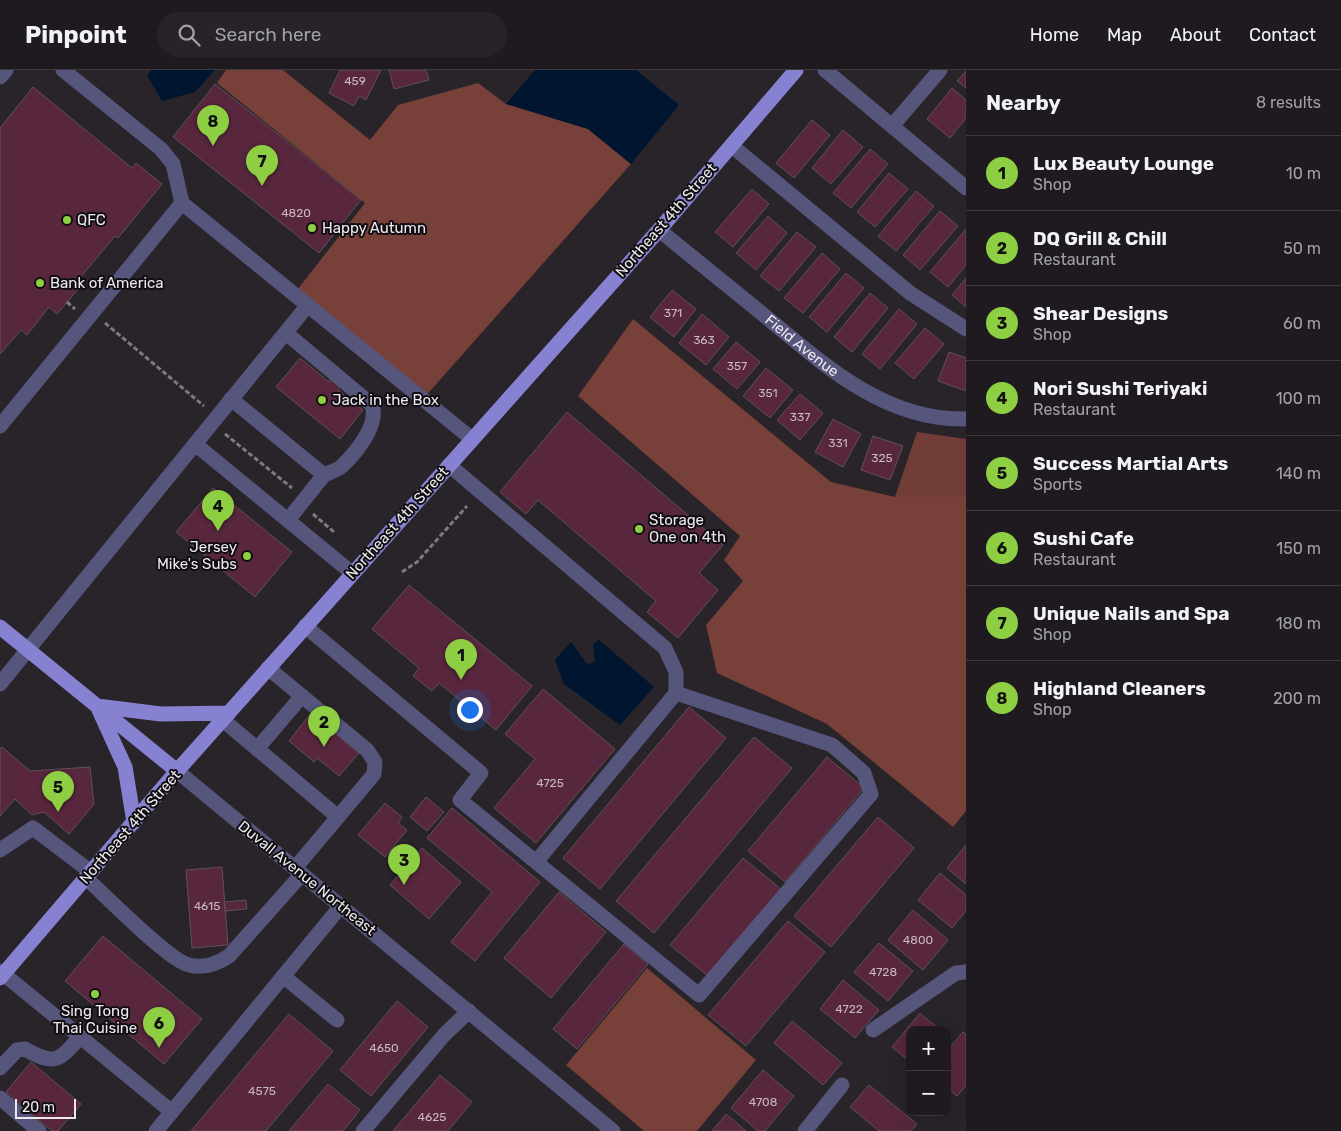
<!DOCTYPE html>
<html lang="en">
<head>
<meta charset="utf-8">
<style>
	body { margin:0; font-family:Rubik,sans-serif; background:#272329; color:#f1f3f6 }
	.controls { position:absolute; right:15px; bottom:15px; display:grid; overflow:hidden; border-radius:10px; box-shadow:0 5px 20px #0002 }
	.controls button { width:45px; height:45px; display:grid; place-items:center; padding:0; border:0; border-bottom:1px solid #3c383e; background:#1f1a20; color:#f1f3f6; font:25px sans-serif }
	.scale { position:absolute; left:15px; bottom:12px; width:61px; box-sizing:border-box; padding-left:5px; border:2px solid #ece8ed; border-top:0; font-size:14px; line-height:18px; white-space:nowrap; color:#ece8ed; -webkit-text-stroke:4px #100d11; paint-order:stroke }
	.you { position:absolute; left:469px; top:639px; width:18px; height:18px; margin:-12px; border:4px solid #fff; border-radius:50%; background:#1a73e8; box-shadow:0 0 0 8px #1a73e833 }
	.badge { display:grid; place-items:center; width:32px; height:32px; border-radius:50%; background:#8ece43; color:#111; font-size:16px; font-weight:700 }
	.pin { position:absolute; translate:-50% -41px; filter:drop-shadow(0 1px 2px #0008) }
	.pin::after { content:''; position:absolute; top:26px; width:18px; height:15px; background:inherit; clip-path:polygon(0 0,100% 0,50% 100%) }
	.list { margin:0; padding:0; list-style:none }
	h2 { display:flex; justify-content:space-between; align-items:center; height:65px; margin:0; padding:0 20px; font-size:21px }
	h2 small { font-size:16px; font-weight:400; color:#a1a1a5 }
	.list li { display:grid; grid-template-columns:32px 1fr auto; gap:15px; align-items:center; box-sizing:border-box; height:75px; padding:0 20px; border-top:1px solid #3c383e }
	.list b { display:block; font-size:19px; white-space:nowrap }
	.list p { margin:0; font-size:16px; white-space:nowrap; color:#a1a1a5 }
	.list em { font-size:16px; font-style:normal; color:#a1a1a5 }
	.icon { flex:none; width:28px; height:28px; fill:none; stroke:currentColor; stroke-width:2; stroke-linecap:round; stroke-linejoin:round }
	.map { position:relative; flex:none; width:966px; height:1061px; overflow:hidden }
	header { display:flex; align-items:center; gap:30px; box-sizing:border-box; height:70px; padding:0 25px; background:#1f1a20; border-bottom:1px solid #3c383e }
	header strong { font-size:24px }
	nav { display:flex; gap:28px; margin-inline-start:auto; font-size:18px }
	.search { width:350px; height:45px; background:#272329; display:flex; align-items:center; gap:12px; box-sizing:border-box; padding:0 18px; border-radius:28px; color:#a1a1a5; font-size:19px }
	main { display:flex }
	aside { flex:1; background:#1f1a20 }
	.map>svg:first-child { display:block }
	.green { fill:#723d37 }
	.forest { fill:#774039 }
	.water { fill:#001630 }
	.building { fill:#58273d; stroke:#5d5256 }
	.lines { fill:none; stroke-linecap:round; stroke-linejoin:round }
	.path { stroke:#7e797f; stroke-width:3; stroke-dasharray:5 2.5; stroke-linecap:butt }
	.minor { stroke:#56557b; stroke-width:15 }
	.major { stroke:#8682d1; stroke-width:15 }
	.poi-dot { fill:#8ece43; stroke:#100d11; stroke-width:2 }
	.labels { text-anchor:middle; stroke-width:4; stroke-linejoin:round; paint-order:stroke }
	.number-label { font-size:12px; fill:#c7b8c1 }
	.poi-label { font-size:15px; fill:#ece8ed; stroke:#100d11; text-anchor:start }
	.street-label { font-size:15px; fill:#ece8ed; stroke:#100d11 }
</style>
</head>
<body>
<header>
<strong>Pinpoint</strong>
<div class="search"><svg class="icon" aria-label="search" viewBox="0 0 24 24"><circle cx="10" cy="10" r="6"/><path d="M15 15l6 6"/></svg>Search here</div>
<nav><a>Home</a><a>Map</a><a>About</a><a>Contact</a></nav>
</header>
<main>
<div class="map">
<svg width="966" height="1061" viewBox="0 0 966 1061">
	<rect width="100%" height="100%" fill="#29232a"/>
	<path class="green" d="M 917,362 L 966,369 L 966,427 L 895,427 Z"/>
	<path class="forest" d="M 226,0 L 283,0 L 370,70 L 398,35 L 478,13 L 506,34 L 588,59 L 631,94 L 423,329 L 294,224 L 365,133 L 217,13 Z
		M 633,249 L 831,412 L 895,427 L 966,427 L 966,741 L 953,757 L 827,654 L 717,603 L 706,555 L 743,511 L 724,490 L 740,466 L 578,326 Z
		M 647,898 L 756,990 L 697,1061 L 644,1061 L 566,995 Z"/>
	<path class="water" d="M 151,0 L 215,0 L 195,22 L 162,31 L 147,5 Z
		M 535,0 L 636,0 L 679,35 L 631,94 L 588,59 L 506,34 Z
		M 599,570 L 654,617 L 620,655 L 564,614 L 555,590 L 571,572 L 587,594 L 595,592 L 593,574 Z"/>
	<path class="building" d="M 340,0 L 381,0 L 366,30 L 359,26 L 354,36 L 329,23 Z
		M 389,0 L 426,0 L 429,10 L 394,19 Z
		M 966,1 L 966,18 L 957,11 Z
		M 215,14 L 361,130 L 319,183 L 173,67 Z
		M 33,17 L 132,98 L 136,93 L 162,114 L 118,168 L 115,166 L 74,215 L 78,219 L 57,244 L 49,237 L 27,265 L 21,260 L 0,284 L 0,58 Z
		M 952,18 L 966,30 L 966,48 L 950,68 L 927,49 Z
		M 812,50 L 830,65 L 794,108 L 776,93 Z
		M 843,60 L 863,77 L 831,114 L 812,98 Z
		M 870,79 L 888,94 L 851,138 L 833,123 Z
		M 889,103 L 908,119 L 875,157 L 857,142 Z
		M 752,119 L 769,134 L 733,177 L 715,162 Z
		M 916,121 L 934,136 L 896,181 L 878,166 Z
		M 940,141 L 958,156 L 920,200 L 903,185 Z
		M 768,146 L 787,163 L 756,200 L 736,183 Z
		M 966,159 L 966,195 L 948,217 L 930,202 Z
		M 797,162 L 816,177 L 779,221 L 760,206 Z
		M 822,183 L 840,199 L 803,243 L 784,228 Z
		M 846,203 L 864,218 L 827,262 L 809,247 Z
		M 966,208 L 966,237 L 952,225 Z
		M 672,220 L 696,239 L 674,267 L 650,247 Z
		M 870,223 L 888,238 L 852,282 L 834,267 Z
		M 899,239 L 917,254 L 880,299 L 862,284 Z
		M 702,244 L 729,267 L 706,295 L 679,273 Z
		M 925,258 L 944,274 L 914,309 L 895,293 Z
		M 736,272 L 760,292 L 737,319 L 713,299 Z
		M 949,282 L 966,288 L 966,321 L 938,311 Z
		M 300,288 L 329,312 L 331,308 L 341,316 L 338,320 L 363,340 L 340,369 L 276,317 Z
		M 766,298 L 793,320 L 770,348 L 743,326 Z
		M 800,324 L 823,343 L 800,370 L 777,350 Z
		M 567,342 L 723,475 L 699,503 L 718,520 L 678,568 L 647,542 L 656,531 L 538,430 L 526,444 L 500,422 Z
		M 833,349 L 861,364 L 843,397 L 815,382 Z
		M 873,366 L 903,376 L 890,410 L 861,400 Z
		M 213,418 L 292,482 L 255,527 L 176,462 Z
		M 409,515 L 532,616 L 496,660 L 439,613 L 432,621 L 413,606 L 419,598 L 372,559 Z
		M 543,619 L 615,679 L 536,773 L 494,738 L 535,689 L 505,664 Z
		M 689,637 L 726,668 L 600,819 L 563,788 Z
		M 311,643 L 359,683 L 339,706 L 317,688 L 314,692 L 289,671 Z
		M 754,667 L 792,698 L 654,863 L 616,831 Z
		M 2,677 L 30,701 L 90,697 L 94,734 L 69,764 L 44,742 L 32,745 L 15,729 L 0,746 L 0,679 Z
		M 827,687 L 864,718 L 785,812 L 748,781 Z
		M 426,727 L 444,742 L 427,761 L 410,747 Z
		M 385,733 L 402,747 L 398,753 L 407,760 L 385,787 L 358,765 Z
		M 452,738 L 540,812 L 475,891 L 451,872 L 492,822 L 427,768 Z
		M 878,747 L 914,778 L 831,877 L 794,846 Z
		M 966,775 L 966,814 L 947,798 Z
		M 422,778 L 461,812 L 429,849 L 390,815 Z
		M 743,788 L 781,819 L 708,906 L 670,875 Z
		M 222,797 L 228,875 L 192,878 L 186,800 Z
		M 940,803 L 966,825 L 966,841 L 952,858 L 918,830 Z
		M 559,822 L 606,862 L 551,928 L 504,888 Z
		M 246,830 L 247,839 L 225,841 L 224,832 Z
		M 913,840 L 948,870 L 923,900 L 888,870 Z
		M 788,851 L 825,882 L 746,976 L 708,945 Z
		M 103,866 L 202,949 L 164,994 L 65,911 Z
		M 879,873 L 913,901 L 888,931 L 854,902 Z
		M 624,874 L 648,894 L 577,979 L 553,959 Z
		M 843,910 L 879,940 L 855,968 L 820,939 Z
		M 397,931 L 428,957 L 371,1026 L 340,1000 Z
		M 920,943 L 940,960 L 910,960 L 910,992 L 892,977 Z
		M 289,944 L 333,981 L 266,1061 L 191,1061 Z
		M 792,951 L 842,993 L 823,1015 L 774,973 Z
		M 963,962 L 966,964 L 966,1015 L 957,1026 L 947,1018 L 947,981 Z
		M 31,992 L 81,1034 L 58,1061 L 52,1061 L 6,1022 Z
		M 763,1000 L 794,1026 L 765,1061 L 758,1061 L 731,1038 Z
		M 440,1005 L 472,1032 L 448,1061 L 393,1061 Z
		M 328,1014 L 360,1040 L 343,1061 L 289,1061 Z
		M 869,1015 L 917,1054 L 911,1061 L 879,1061 L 850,1037 Z
		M 726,1044 L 746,1061 L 712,1061 Z"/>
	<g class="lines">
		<path class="path" d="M 67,232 L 75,239
			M 105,253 L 204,336
			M 225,364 L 292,418
			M 313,444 L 334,462
			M 402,502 L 417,492 L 467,436"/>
		<g class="minor">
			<path d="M 63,0 L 161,79 L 173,94 L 182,133"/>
			<path d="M 825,0 L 966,118"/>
			<path d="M 0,7 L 6,0"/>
			<path d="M 892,56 L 940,0"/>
			<path d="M 732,76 L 910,223 L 966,259"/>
			<path id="s1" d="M 659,160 C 694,188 729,217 765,246 C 824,295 885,351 966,349"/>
			<path d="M 286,263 L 372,335 C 379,354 357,382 342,396 C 338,400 330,402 324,405"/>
			<path d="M 231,329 L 324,405 L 288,450"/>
			<path d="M 0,356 L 182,133 L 472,369"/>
			<path d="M 195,374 L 352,503"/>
			<path d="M 449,395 L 665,578 L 676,602 L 676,623"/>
			<path d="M 305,556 L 481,703 L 460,730 C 540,795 619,860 699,925 L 871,724 L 864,703 L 832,675 L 676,623 L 536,792"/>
			<path d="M 268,598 L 367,680 L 375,692 L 374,704 L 338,747"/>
			<path d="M 0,614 L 308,235"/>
			<path d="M 223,650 L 338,747 L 295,798"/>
			<path d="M 257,679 L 302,626"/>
			<path d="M 177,701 L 613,1061"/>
			<path d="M 0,780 L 33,758 L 91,802"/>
			<path d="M 86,808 C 105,825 169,891 189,895 C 204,899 217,894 229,886 L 302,804"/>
			<path d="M 0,901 L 172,1042"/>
			<path d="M 283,906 L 337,950"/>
			<path d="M 873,960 L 956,903 L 966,902"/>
			<path d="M 0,998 L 17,980 L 25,979 C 54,996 59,991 80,967"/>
			<path d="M 0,1028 L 39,1061"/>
			<path d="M 156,1061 L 341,836"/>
			<path d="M 363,1061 L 444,965 L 469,941"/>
			<path d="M 805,1061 L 842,1015"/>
		</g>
		<path class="major" d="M 0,557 L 177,701
			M 97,636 L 161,644 L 229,643
			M 99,640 L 125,697 L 134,752
			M 0,908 L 177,701 L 659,160 L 796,0"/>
	</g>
	<g class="poi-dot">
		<circle cx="67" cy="150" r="5"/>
		<circle cx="312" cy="158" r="5"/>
		<circle cx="40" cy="213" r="5"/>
		<circle cx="322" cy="330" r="5"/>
		<circle cx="639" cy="459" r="5"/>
		<circle cx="247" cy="486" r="5"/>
		<circle cx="95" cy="924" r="5"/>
	</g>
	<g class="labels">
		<g class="number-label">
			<text x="355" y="15">459</text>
			<text x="296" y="147">4820</text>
			<text x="673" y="247">371</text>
			<text x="704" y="274">363</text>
			<text x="737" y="300">357</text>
			<text x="768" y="327">351</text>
			<text x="800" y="351">337</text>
			<text x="838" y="377">331</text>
			<text x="882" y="392">325</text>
			<text x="550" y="717">4725</text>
			<text x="207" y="840">4615</text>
			<text x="918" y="874">4800</text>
			<text x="883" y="906">4728</text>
			<text x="849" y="943">4722</text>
			<text x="384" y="982">4650</text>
			<text x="262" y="1025">4575</text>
			<text x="763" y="1036">4708</text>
			<text x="432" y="1051">4625</text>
		</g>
		<g class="poi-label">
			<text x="77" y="155">QFC</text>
			<text x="322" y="163">Happy Autumn</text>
			<text x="50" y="218">Bank of America</text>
			<text x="332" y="335">Jack in the Box</text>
			<text x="649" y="455">Storage<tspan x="649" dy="17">One on 4th</tspan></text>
			<text x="237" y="482" text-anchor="end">Jersey<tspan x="237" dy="17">Mike's Subs</tspan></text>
			<text x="95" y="946" text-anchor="middle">Sing Tong<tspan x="95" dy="17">Thai Cuisine</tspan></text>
		</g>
		<g class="street-label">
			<text transform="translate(666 150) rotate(-49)" y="5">Northeast 4th Street</text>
			<text dy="5" stroke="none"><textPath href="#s1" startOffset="184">Field Avenue</textPath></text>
			<text transform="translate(397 453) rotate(-48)" y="5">Northeast 4th Street</text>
			<text transform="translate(130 757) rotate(-49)" y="5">Northeast 4th Street</text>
			<text transform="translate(307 808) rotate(39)" y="5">Duvall Avenue Northeast</text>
		</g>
	</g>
</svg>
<div class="controls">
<button>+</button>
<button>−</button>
</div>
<div class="scale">20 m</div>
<div class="you"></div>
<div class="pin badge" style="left:461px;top:610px">1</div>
<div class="pin badge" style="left:324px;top:677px">2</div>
<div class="pin badge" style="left:404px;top:815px">3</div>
<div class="pin badge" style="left:218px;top:461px">4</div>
<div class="pin badge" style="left:58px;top:742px">5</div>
<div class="pin badge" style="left:159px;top:978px">6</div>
<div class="pin badge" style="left:262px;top:116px">7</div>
<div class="pin badge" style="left:213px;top:76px">8</div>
</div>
<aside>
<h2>Nearby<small>8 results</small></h2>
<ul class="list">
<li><span class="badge">1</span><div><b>Lux Beauty Lounge</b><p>Shop</p></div><em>10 m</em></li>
<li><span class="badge">2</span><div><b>DQ Grill &amp; Chill</b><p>Restaurant</p></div><em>50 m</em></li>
<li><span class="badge">3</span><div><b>Shear Designs</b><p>Shop</p></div><em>60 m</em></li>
<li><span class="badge">4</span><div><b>Nori Sushi Teriyaki</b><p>Restaurant</p></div><em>100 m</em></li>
<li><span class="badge">5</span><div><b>Success Martial Arts</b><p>Sports</p></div><em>140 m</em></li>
<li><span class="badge">6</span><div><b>Sushi Cafe</b><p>Restaurant</p></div><em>150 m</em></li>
<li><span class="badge">7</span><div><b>Unique Nails and Spa</b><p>Shop</p></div><em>180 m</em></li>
<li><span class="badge">8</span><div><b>Highland Cleaners</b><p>Shop</p></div><em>200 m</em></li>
</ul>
</aside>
</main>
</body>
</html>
